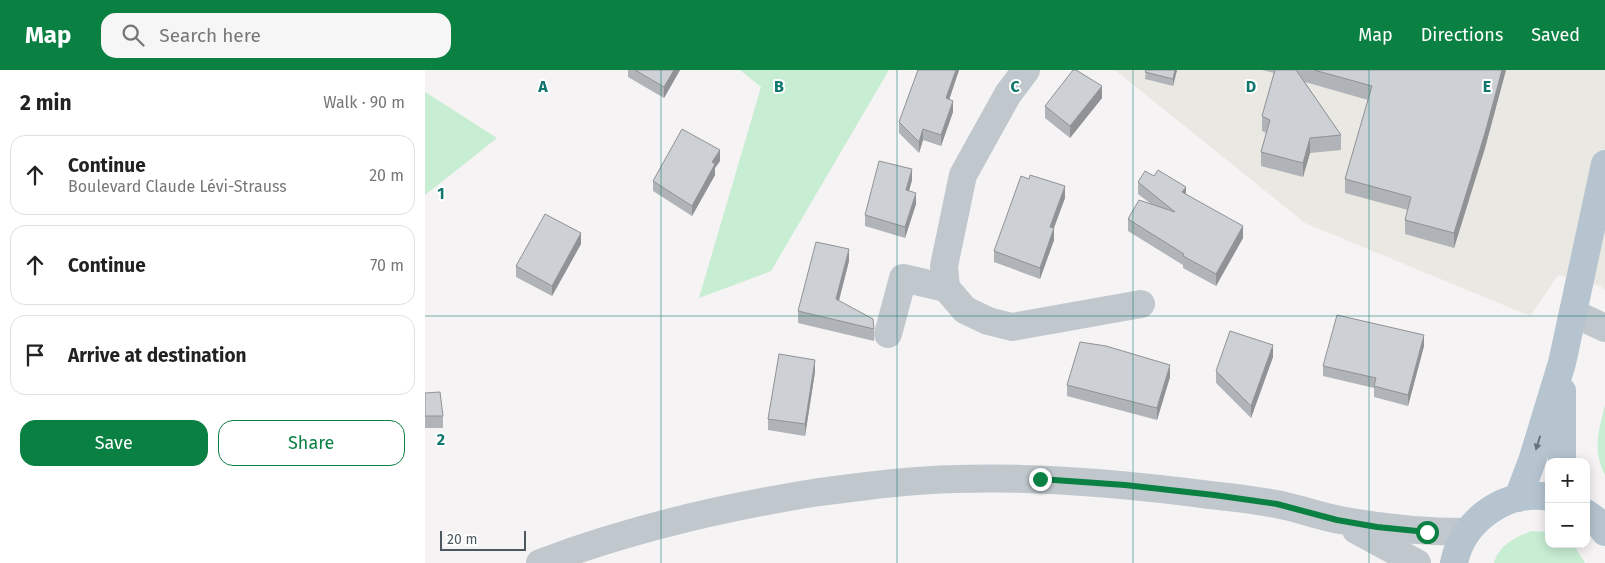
<!DOCTYPE html>
<html lang="en">
<head>
<meta charset="utf-8">
<style>
	body { margin:0; font-family:"Fira Sans",sans-serif; background:#f6f6f6; color:#222 }
	.controls { position:absolute; right:15px; bottom:15px; display:grid; overflow:hidden; border-radius:10px; box-shadow:0 2px 12px #0003 }
	.controls button { width:45px; height:45px; display:grid; place-items:center; padding:0; border:0; border-bottom:1px solid #e0e0e0; background:#fff; color:#222; font:25px sans-serif }
	.scale { position:absolute; left:15px; bottom:12px; width:86px; box-sizing:border-box; padding-left:5px; border:2px solid #4c575f; border-top:0; font-size:14px; line-height:18px; white-space:nowrap; color:#4c575f; -webkit-text-stroke:4px #fff; paint-order:stroke }
	.stop { position:absolute; width:15px; height:15px; margin:-11px; border:4px solid #0b8043; border-radius:50%; background:#fff }
	.stop.end { background:#0b8043; border-color:#fff; box-shadow:0 1px 5px #0008 }
	.list { margin:0; padding:0; list-style:none }
	h2 { display:flex; justify-content:space-between; align-items:center; height:65px; margin:0; padding:0 20px; font-size:21px }
	h2 small { font-size:16px; font-weight:400; color:#767676 }
	.list li { display:grid; grid-template-columns:32px 1fr auto; gap:15px; align-items:center; box-sizing:border-box; height:80px; margin:0 10px 10px; padding:0 10px; border:1px solid #e0e0e0; border-radius:15px }
	.list b { display:block; font-size:19px; white-space:nowrap }
	.list p { margin:0; font-size:16px; white-space:nowrap; color:#767676 }
	.list em { font-size:16px; font-style:normal; color:#767676 }
	.actions { display:flex; gap:10px; padding:15px 20px }
	.actions a { flex:1; padding:11px 0; border:1px solid #0b8043; border-radius:15px; text-align:center; font-size:18px; color:#0b8043 }
	.actions .main { background:#0b8043; color:#fff }
	.icon { flex:none; width:28px; height:28px; fill:none; stroke:currentColor; stroke-width:2; stroke-linecap:round; stroke-linejoin:round }
	.map { position:relative; flex:none; width:1180px; height:493px; overflow:hidden }
	header { display:flex; align-items:center; gap:30px; box-sizing:border-box; height:70px; padding:0 25px; background:#0b8043; color:#fff }
	header strong { font-size:24px }
	nav { display:flex; gap:28px; margin-inline-start:auto; font-size:18px }
	.search { width:350px; height:45px; background:#f6f6f6; display:flex; align-items:center; gap:12px; box-sizing:border-box; padding:0 18px; border-radius:15px; color:#767676; font-size:19px }
	main { display:flex }
	aside { flex:1; background:#fff }
	.map>svg:first-child { display:block }
	.commercial { fill:#eae8e2 }
	.green { fill:#c7edd3 }
	.lines { fill:none; stroke-linecap:round; stroke-linejoin:round }
	.minor { stroke:#c0c8ce; stroke-width:28 }
	.major { stroke:#b5c4cf; stroke-width:28 }
	.wall { fill:#b0b3b7 }
	.shaded-wall { fill:#909295 }
	.building { fill:#cdd0d5; stroke:#909295 }
	.oneway { fill:#66727b }
	.route { stroke:#0b8043; stroke-width:6 }
	.grid { fill:none; stroke:#0f766e; stroke-width:1; stroke-opacity:0.55 }
	.grid-label { font-size:16px; text-anchor:middle; font-weight:bold; fill:#0f766e; stroke:#fff; stroke-width:4; stroke-linejoin:round; paint-order:stroke }
</style>
</head>
<body>
<header>
<strong>Map</strong>
<div class="search"><svg class="icon" aria-label="search" viewBox="0 0 24 24"><circle cx="10" cy="10" r="6"/><path d="M15 15l6 6"/></svg>Search here</div>
<nav><a>Map</a><a>Directions</a><a>Saved</a></nav>
</header>
<main>
<aside>
<h2>2 min<small>Walk · 90 m</small></h2>
<ul class="list">
<li><svg class="icon" aria-label="ahead" viewBox="0 0 24 24"><path d="M12 20V5M6 11l6-6 6 6"/></svg><div><b>Continue</b><p>Boulevard Claude Lévi-Strauss</p></div><em>20 m</em></li>
<li><svg class="icon" aria-label="ahead" viewBox="0 0 24 24"><path d="M12 20V5M6 11l6-6 6 6"/></svg><div><b>Continue</b></div><em>70 m</em></li>
<li><svg class="icon" aria-label="arrive" viewBox="0 0 24 24"><path d="M6 21V4h12l-3 4 3 4H6"/></svg><div><b>Arrive at destination</b></div></li>
</ul>
<div class="actions"><a class="main">Save</a><a>Share</a></div>
</aside>
<div class="map">
<svg width="1180" height="493" viewBox="0 0 1180 493">
	<rect width="100%" height="100%" fill="#f5f3f3"/>
	<path class="commercial" d="M 690,0 L 1180,0 L 1180,220 L 1175,216 L 1133,205 L 1105,246 L 880,153 Z"/>
	<path class="green" d="M 315,0 L 464,0 L 346,201 L 274,228 L 336,17 Z
		M 0,22 L 72,68 L 0,125 Z
		M 1180,335 L 1180,405 C 1167,381 1174,360 1180,335 Z
		M 1107,461 L 1124,462 L 1124,474 L 1148,474 L 1160,493 L 1069,493 C 1074,475 1091,467 1107,461 Z"/>
	<g class="lines">
		<path class="minor" d="M 601,0 L 583,24 L 538,105 L 519,196 L 521,218 L 540,240 L 563,251 L 587,257 L 716,234
			M 1148,243 L 1180,258
			M 463,264 L 478,208 L 521,218
			M 931,460 L 992,493
			M 115,493 C 205,459 299,437 394,422 C 440,416 485,410 531,409 C 616,406 701,414 785,425 C 807,427 829,430 851,434 C 873,438 893,446 915,450 C 957,458 999,462 1042,462"/>
		<path class="major" d="M 1137,392 L 1137,321
			M 1093,428 L 1107,391 L 1137,293 L 1180,94
			M 1161,443 L 1172,451 L 1180,462
			M 1029,493 C 1037,451 1081,419 1124,427"/>
	</g>
	<path class="wall" d="M 203,0 L 255,0 L 239,28 L 203,7 Z
		M 493,0 L 534,0 L 524,30 L 528,42 L 516,76 L 498,70 L 494,83 L 474,63 L 474,52 Z
		M 721,0 L 752,0 L 748,16 L 720,9 Z
		M 837,0 L 1081,0 L 1060,78 L 1029,178 L 980,164 L 980,150 L 983,140 L 920,123 L 920,109 L 943,30 L 880,12 L 916,65 L 916,80 L 885,83 L 878,107 L 836,96 L 836,82 L 841,63 L 837,61 L 837,46 L 849,3 Z
		M 677,28 L 645,68 L 620,48 L 620,36 Z
		M 295,91 L 290,98 L 290,105 L 267,146 L 228,121 L 228,111 Z
		M 487,110 L 484,121 L 491,134 L 480,168 L 440,156 L 440,145 Z
		M 713,112 L 761,124 L 818,168 L 791,216 L 758,198 L 758,195 L 703,161 L 703,149 L 726,134 L 713,124 Z
		M 640,128 L 629,158 L 629,170 L 615,209 L 569,192 L 569,181 Z
		M 156,174 L 127,226 L 91,207 L 91,196 Z
		M 424,191 L 414,231 L 449,259 L 449,271 L 373,253 L 373,241 Z
		M 999,276 L 983,336 L 949,327 L 949,318 L 898,306 L 898,296 Z
		M 848,287 L 826,348 L 791,313 L 791,301 Z
		M 390,302 L 380,366 L 343,360 L 343,349 Z
		M 745,307 L 732,350 L 642,326 L 642,315 Z
		M 0,323 L 18,346 L 18,358 L 0,358 Z"/>
	<path class="shaded-wall" d="M 249,0 L 255,0 L 239,28 L 239,17 Z
		M 531,0 L 534,0 L 521,39 L 521,28 Z
		M 750,0 L 752,0 L 748,16 L 748,9 Z
		M 1077,0 L 1081,0 L 1060,78 L 1029,178 L 1029,163 Z
		M 677,16 L 677,28 L 645,68 L 645,56 Z
		M 528,31 L 528,42 L 516,76 L 516,65 Z
		M 498,59 L 498,70 L 494,83 L 494,72 Z
		M 885,68 L 885,83 L 878,107 L 878,93 Z
		M 295,80 L 295,91 L 290,98 L 290,105 L 267,146 L 267,136 L 287,92 Z
		M 487,99 L 487,110 L 481,131 L 481,120 Z
		M 640,116 L 640,128 L 625,168 L 625,157 Z
		M 761,117 L 761,129 L 757,122 Z
		M 491,123 L 491,134 L 480,168 L 480,157 Z
		M 818,156 L 818,168 L 791,216 L 791,204 Z
		M 629,158 L 629,170 L 615,209 L 615,198 Z
		M 156,163 L 156,174 L 127,226 L 127,216 Z
		M 424,179 L 424,191 L 411,241 L 411,229 Z
		M 999,265 L 999,276 L 983,336 L 983,325 Z
		M 848,275 L 848,287 L 826,348 L 826,336 Z
		M 390,290 L 390,302 L 380,366 L 380,354 Z
		M 745,295 L 745,307 L 732,350 L 732,338 Z"/>
	<path class="building" d="M 210,0 L 249,0 L 239,17 Z
		M 493,0 L 531,0 L 521,28 L 528,31 L 516,65 L 498,59 L 494,72 L 474,52 Z
		M 648,0 L 651,0 L 677,16 L 645,56 L 620,36 Z
		M 721,0 L 750,0 L 748,9 L 720,2 Z
		M 850,0 L 871,0 L 916,65 L 885,68 L 878,93 L 836,82 L 845,50 L 837,46 Z
		M 889,0 L 1077,0 L 1060,63 L 1029,163 L 980,150 L 986,127 L 920,109 L 947,16 Z
		M 257,59 L 295,80 L 287,92 L 290,94 L 267,136 L 228,111 Z
		M 454,91 L 487,99 L 481,120 L 491,123 L 480,157 L 440,145 Z
		M 733,100 L 761,117 L 757,122 L 818,156 L 791,204 L 758,186 L 759,184 L 703,149 L 714,130 L 750,142 L 713,112 L 720,101 L 729,106 Z
		M 605,105 L 640,116 L 625,157 L 629,158 L 615,198 L 569,181 L 596,106 L 604,109 Z
		M 120,144 L 156,163 L 127,216 L 91,196 Z
		M 391,172 L 424,179 L 411,229 L 448,249 L 449,259 L 373,241 Z
		M 912,245 L 999,265 L 983,325 L 949,316 L 951,308 L 898,296 Z
		M 805,261 L 848,275 L 826,336 L 791,301 Z
		M 655,272 L 681,276 L 745,295 L 732,338 L 642,315 Z
		M 354,284 L 390,290 L 380,354 L 343,349 Z
		M 15,322 L 18,346 L 0,346 L 0,323 Z"/>
	<defs><path id="oneway-solid" d="M-6-.8H1V-3.2L6.5 0L1 3.2V.8H-6Z" transform="scale(1.25)"/></defs>
	<use class="oneway" href="#oneway-solid" transform="translate(1113 373) rotate(107)"/>
	<g class="lines">
		<path class="route" d="M 615,409 L 700,415 L 789,425 L 852,434 L 912,450 L 952,457 L 1002,462"/>
	</g>
	<path class="grid" d="M 236,0 L 236,493M 472,0 L 472,493M 708,0 L 708,493M 944,0 L 944,493M 0,246 L 1180,246"/>
	<g class="grid-label">
		<text x="118" y="22">A</text>
		<text x="354" y="22">B</text>
		<text x="590" y="22">C</text>
		<text x="826" y="22">D</text>
		<text x="1062" y="22">E</text>
		<text x="16" y="129">1</text>
		<text x="16" y="375">2</text>
	</g>
</svg>
<div class="controls">
<button>+</button>
<button>−</button>
</div>
<div class="scale">20 m</div>
<div class="stop" style="left:1002px;top:462px"></div>
<div class="stop end" style="left:615px;top:409px"></div>
</div>
</main>
</body>
</html>
